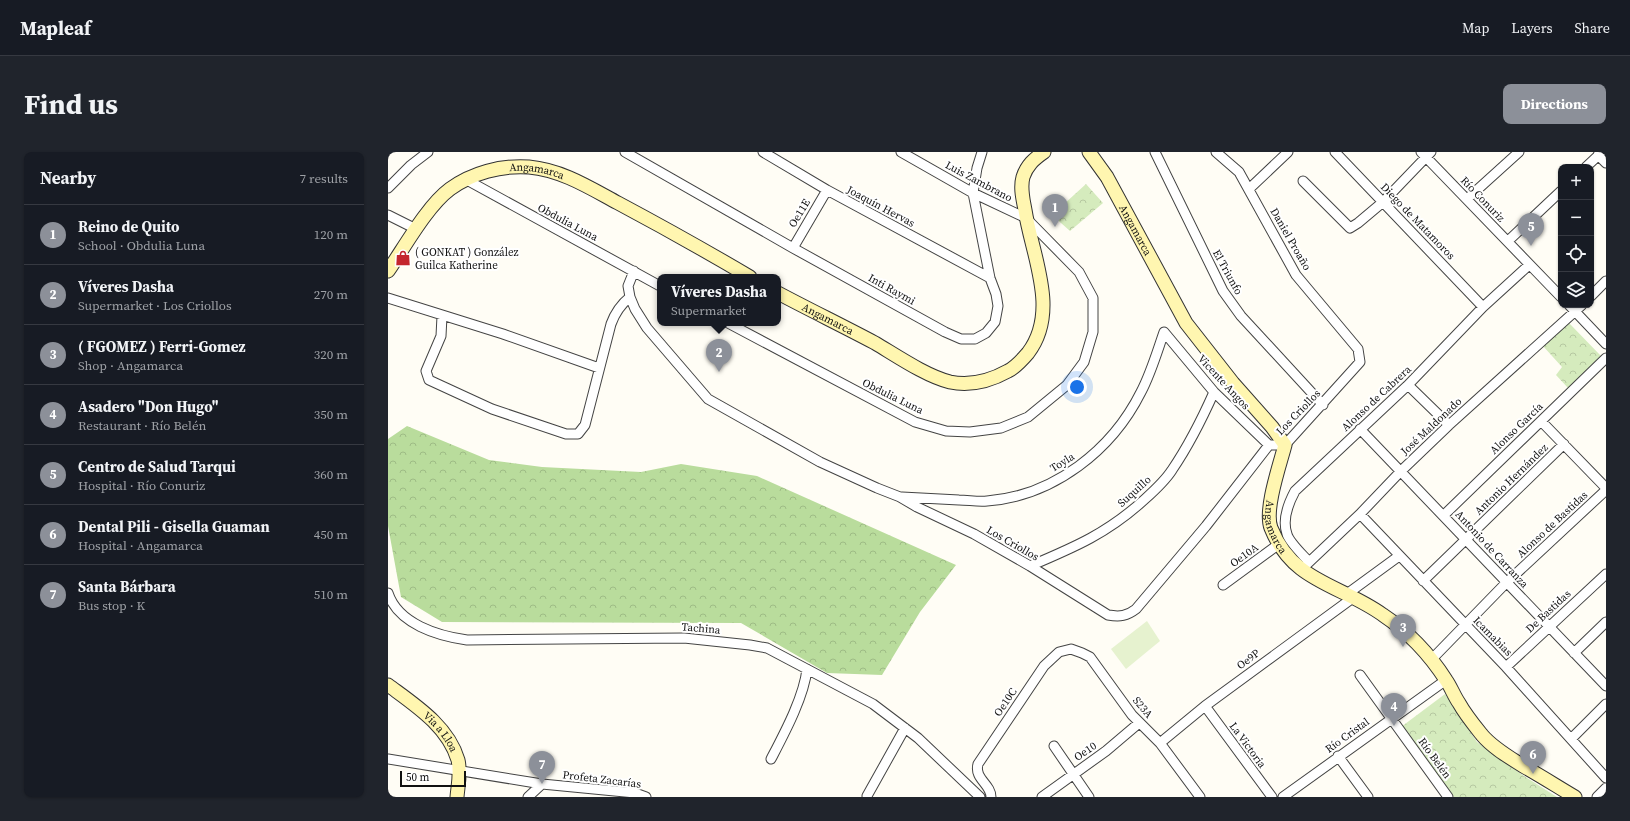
<!DOCTYPE html>
<html lang="en">
<head>
<meta charset="utf-8">
<style>
	body { margin:0; font-family:"Source Serif 4",serif; background:#20242c; color:#f1f3f6 }
	.controls { position:absolute; right:12px; top:12px; display:grid; overflow:hidden; border-radius:8px; box-shadow:0 1px 3px #0004 }
	.controls button { width:36px; height:36px; display:grid; place-items:center; padding:0; border:0; border-bottom:1px solid #363941; background:#171b24; color:#f1f3f6; font:20px sans-serif }
	.scale { position:absolute; left:12px; bottom:10px; width:66px; box-sizing:border-box; padding-left:4px; border:2px solid #111; border-top:0; font-size:11px; line-height:14px; white-space:nowrap; color:#111; -webkit-text-stroke:3px #fff; paint-order:stroke }
	.you { position:absolute; left:689px; top:235px; width:14px; height:14px; margin:-10px; border:3px solid #fff; border-radius:50%; background:#1a73e8; box-shadow:0 0 0 6px #1a73e833 }
	.badge { display:grid; place-items:center; width:26px; height:26px; border-radius:50%; background:#8c9099; color:#fff; font-size:13px; font-weight:700 }
	.pin { position:absolute; translate:-50% -33px; filter:drop-shadow(0 1px 2px #0008) }
	.pin::after { content:''; position:absolute; top:21px; width:14px; height:12px; background:inherit; clip-path:polygon(0 0,100% 0,50% 100%) }
	.popup { position:absolute; left:269px; top:122px; width:124px; height:52px; box-sizing:border-box; display:grid; place-content:center; border-radius:8px; background:#171b24; filter:drop-shadow(0 1px 3px #0005); font-size:13px; white-space:nowrap; color:#9ea1a6 }
	.popup b { font-size:15px; color:#f1f3f6 }
	.popup::after { content:''; position:absolute; left:50%; top:100%; margin-left:-8px; border:8px solid transparent; border-top-color:#171b24 }
	.list { margin:0; padding:0; list-style:none }
	h2 { display:flex; justify-content:space-between; align-items:center; height:52px; margin:0; padding:0 16px; font-size:17px }
	h2 small { font-size:13px; font-weight:400; color:#9ea1a6 }
	.list li { display:grid; grid-template-columns:26px 1fr auto; gap:12px; align-items:center; box-sizing:border-box; height:60px; padding:0 16px; border-top:1px solid #363941 }
	.list b { display:block; font-size:15px; white-space:nowrap }
	.list p { margin:0; font-size:13px; white-space:nowrap; color:#9ea1a6 }
	.list em { font-size:13px; font-style:normal; color:#9ea1a6 }
	.icon { flex:none; width:22px; height:22px; fill:none; stroke:currentColor; stroke-width:2; stroke-linecap:round; stroke-linejoin:round }
	.map { position:relative; flex:none; width:1218px; height:645px; overflow:hidden; border-radius:8px }
	header { display:flex; align-items:center; gap:24px; box-sizing:border-box; height:56px; padding:0 20px; background:#171b24; border-bottom:1px solid #363941 }
	header strong { font-size:19px }
	nav { display:flex; gap:22px; margin-inline-start:auto; font-size:14px }
	.intro { display:flex; align-items:center; justify-content:space-between; box-sizing:border-box; height:96px; padding:0 24px }
	h1 { margin:0; font-size:28px }
	.button { padding:10px 18px; border-radius:8px; background:#8c9099; color:#fff; font-size:14px; font-weight:700 }
	main { display:flex; gap:24px; padding:0 24px }
	aside { flex:1; background:#171b24; border-radius:8px; box-shadow:0 1px 3px #0004 }
	.map>svg:first-child { display:block }
	.forest { fill:url(#forest-crowns) }
	.park { fill:url(#park-crowns) }
	.pitch { fill:#e6f2cf }
	.lines { fill:none; stroke-linecap:round; stroke-linejoin:round }
	.street-casing { stroke:#444; stroke-width:11 }
	.secondary-casing { stroke:#333; stroke-width:15 }
	.street { stroke:#fff; stroke-width:9 }
	.secondary { stroke:#fff6b0; stroke-width:13 }
	.labels { text-anchor:middle; stroke-width:4; stroke-linejoin:round; paint-order:stroke }
	.street-label { font-size:11px; fill:#111; stroke:#fff }
	.poi-label { font-size:11px; fill:#111; stroke:#fff; text-anchor:start }
</style>
</head>
<body>
<header>
<strong>Mapleaf</strong>
<nav><a>Map</a><a>Layers</a><a>Share</a></nav>
</header>
<div class="intro"><h1>Find us</h1><a class="button">Directions</a></div>
<main>
<aside>
<h2>Nearby<small>7 results</small></h2>
<ul class="list">
<li><span class="badge">1</span><div><b>Reino de Quito</b><p>School · Obdulia Luna</p></div><em>120 m</em></li>
<li><span class="badge">2</span><div><b>Víveres Dasha</b><p>Supermarket · Los Criollos</p></div><em>270 m</em></li>
<li><span class="badge">3</span><div><b>( FGOMEZ ) Ferri-Gomez</b><p>Shop · Angamarca</p></div><em>320 m</em></li>
<li><span class="badge">4</span><div><b>Asadero &quot;Don Hugo&quot;</b><p>Restaurant · Río Belén</p></div><em>350 m</em></li>
<li><span class="badge">5</span><div><b>Centro de Salud Tarqui</b><p>Hospital · Río Conuriz</p></div><em>360 m</em></li>
<li><span class="badge">6</span><div><b>Dental Pili - Gisella Guaman</b><p>Hospital · Angamarca</p></div><em>450 m</em></li>
<li><span class="badge">7</span><div><b>Santa Bárbara</b><p>Bus stop · K</p></div><em>510 m</em></li>
</ul>
</aside>
<div class="map">
<svg width="1218" height="645" viewBox="0 0 1218 645">
	<defs>
		<pattern id="forest-crowns" width="20" height="18" patternUnits="userSpaceOnUse"><rect width="20" height="18" fill="#b9dc9c"/><path d="M2 6a3 3 0 1 1 6 0M12 15a3 3 0 1 1 6 0" fill="none" stroke="#9ebc85"/></pattern>
		<pattern id="park-crowns" width="20" height="18" patternUnits="userSpaceOnUse"><rect width="20" height="18" fill="#d5ebbd"/><path d="M2 6a3 3 0 1 1 6 0M12 15a3 3 0 1 1 6 0" fill="none" stroke="#b6c8a1"/></pattern>
	</defs>
	<rect width="100%" height="100%" fill="#fffdf5"/>
	<path class="forest" d="M 19,274 L 101,308 L 154,315 L 253,320 L 293,312 L 369,324 L 568,413 L 532,460 L 494,523 L 439,521 L 353,471 L 54,470 L 13,445 L 0,374 L 0,287 Z"/>
	<path class="park" d="M 698,32 L 715,51 L 682,79 L 664,63 Z
		M 1181,171 L 1213,204 L 1180,236 L 1168,223 L 1174,215 L 1155,194 Z
		M 1057,542 L 1089,590 L 1136,624 L 1169,645 L 1066,645 L 1013,575 Z"/>
	<path class="pitch" d="M 759,469 L 772,489 L 738,517 L 723,497 Z"/>
	<g class="lines">
		<defs>
			<path id="street" d="M 237,0 L 405,96 L 557,180 L 573,187 L 587,187 L 598,181 L 607,170 L 610,154 L 608,142 L 602,126 L 585,41 L 589,16 L 594,0
				M 375,0 L 439,38 L 602,126
				M 767,0 L 835,139 L 853,164 L 935,253
				M 947,0 L 1095,155
				M 1033,0 L 1173,145
				M 1210,3 L 1218,11
				M 1198,15 L 1214,0
				M 77,27 L 272,134
				M 915,29 L 962,76 L 970,71 L 995,50 L 1043,0
				M 0,36 L 23,13 L 40,0
				M 861,37 L 900,0
				M 1079,47 L 1131,0
				M 0,63 L 28,77
				M 1120,89 L 1173,39
				M 405,96 L 439,38
				M 246,119 L 240,134 L 242,145 L 247,157 L 259,176 L 320,247 L 432,310 L 489,336 L 512,345 L 529,355 L 586,382 L 642,414 L 720,463 C 732,465 739,464 748,457 L 818,374 L 881,293 L 897,293 L 972,210 L 970,197 L 908,123 L 851,20 L 828,0
				M 1203,144 L 1218,129
				M 0,146 L 115,182 L 211,216
				M 1181,153 L 1218,192
				M 54,164 L 53,184 L 38,219 L 41,228 L 104,257 L 178,282 L 190,282 L 197,273 L 223,172 C 227,161 232,153 242,145
				M 340,171 L 527,270 L 558,279 L 582,280 L 613,276 L 640,265 L 679,233 L 696,210 L 705,180 L 705,146 L 691,120 L 638,66 L 585,41 L 513,0
				M 1020,233 L 1061,273
				M 1153,269 L 1218,336
				M 972,277 L 1218,534
				M 514,345 C 533,346 552,347 571,348 C 580,348 590,350 599,349 C 666,344 724,298 753,240 C 763,221 769,200 776,180 L 826,240 L 881,293
				M 972,362 L 1118,515 L 1218,626
				M 1056,363 L 1218,206
				M 921,410 C 915,403 901,390 899,382 C 894,368 900,352 907,339 L 1020,233 L 1095,155 L 1141,113
				M 642,414 C 687,395 720,381 757,347 C 767,338 777,329 784,318 C 801,293 814,267 826,240
				M 917,414 L 972,362 L 1013,319 L 1061,273 L 1194,153
				M 1035,429 L 1176,292
				M 835,433 L 891,392
				M 0,441 C 10,472 50,484 79,488 L 296,486 L 362,493 L 379,496 L 485,552 L 530,586 L 592,645
				M 959,442 L 1011,404
				M 1186,501 L 1218,470
				M 1043,508 L 1118,431 L 1218,338
				M 1118,515 L 1218,422
				M 972,523 L 1060,645
				M 817,554 L 884,645
				M 1183,587 L 1218,552
				M 772,591 L 817,554 L 966,445
				M 666,594 L 701,645
				M 950,604 L 980,645
				M 0,607 L 154,632 L 247,641 L 258,645
				M 383,607 C 396,582 416,545 419,517
				M 479,644 L 517,576
				M 140,645 L 154,632
				M 603,645 C 603,632 586,627 590,612 L 656,514 L 671,500 L 683,497 L 694,501 L 702,505 L 744,563 L 772,591 L 812,645
				M 654,645 L 718,599 L 751,571
				M 895,645 L 1058,528
				M 1209,645 L 1218,636"/>
			<g id="secondary">
				<path id="s1" d="M 701,0 L 719,25 L 798,171 L 845,231 L 884,275 L 897,293 C 892,312 876,358 883,376 C 905,431 952,432 995,463 C 1019,479 1042,503 1058,528 C 1063,535 1066,544 1071,551 C 1077,562 1086,573 1094,583 C 1105,596 1121,605 1135,614 C 1153,624 1170,635 1187,645"/>
				<path id="s2" d="M 0,119 C 16,96 39,54 62,37 C 84,21 113,13 141,15 C 174,18 202,36 230,51 C 275,75 318,99 362,125"/>
				<path id="s3" d="M 390,141 C 422,158 455,174 487,191 C 509,204 538,224 562,230 C 582,234 602,229 620,219 C 628,215 634,208 640,201 C 672,159 644,104 637,58 C 635,47 632,36 635,25 C 639,13 646,7 656,0"/>
				<path id="s4" d="M 0,533 C 27,553 60,574 70,608 C 73,620 70,633 69,645"/>
			</g>
		</defs>
		<use href="#street" class="street-casing"/>
		<use href="#secondary" class="secondary-casing"/>
		<use href="#street" class="street"/>
		<use href="#secondary" class="secondary"/>
	</g>
	<defs>
		<symbol id="shop-bare" viewBox="-9 -9 18 18"><path d="M-5-2.5h2.3a2.7 3.5 0 0 1 5.4 0H5L5.5 6h-11ZM-1.5-2.5h3a1.5 2.3 0 0 0-3 0Z" fill="#c4262e" stroke="#fff" stroke-width="2.5" paint-order="stroke"/></symbol>
	</defs>
	<g fill-rule="evenodd">
		<use href="#shop-bare" x="4" y="95" width="22" height="22"/>
	</g>
	<g class="labels">
		<g class="street-label">
			<text dy="4" stroke="none"><textPath href="#s2" startOffset="195">Angamarca</textPath></text>
			<text transform="translate(591 29) rotate(28)" y="4">Luis Zambrano</text>
			<text transform="translate(1095 47) rotate(46)" y="4">Río Conuriz</text>
			<text transform="translate(493 54) rotate(28)" y="4">Joaquín Hervas</text>
			<text transform="translate(411 61) rotate(-59)" y="4">Oe11E</text>
			<text transform="translate(1030 69) rotate(46)" y="4">Diego de Matamoros</text>
			<text transform="translate(180 70) rotate(28)" y="4">Obdulia Luna</text>
			<text dy="4" stroke="none"><textPath href="#s1" startOffset="91">Angamarca</textPath></text>
			<text transform="translate(903 87) rotate(60)" y="4">Daniel Proaño</text>
			<text transform="translate(840 120) rotate(61)" y="4">El Triunfo</text>
			<text transform="translate(504 137) rotate(29)" y="4">Inti Raymi</text>
			<text dy="4" stroke="none"><textPath href="#s3" startOffset="56">Angamarca</textPath></text>
			<text transform="translate(836 230) rotate(47)" y="4">Vicente Angos</text>
			<text transform="translate(505 244) rotate(26)" y="4">Obdulia Luna</text>
			<text transform="translate(988 246) rotate(-43)" y="4">Alonso de Cabrera</text>
			<text transform="translate(910 260) rotate(-46)" y="4">Los Criollos</text>
			<text transform="translate(1043 274) rotate(-43)" y="4">José Maldonado</text>
			<text transform="translate(1128 276) rotate(-44)" y="4">Alonso García</text>
			<text transform="translate(674 310) rotate(-32)" y="4">Toyla</text>
			<text transform="translate(1123 327) rotate(-44)" y="4">Antonio Hernández</text>
			<text transform="translate(746 339) rotate(-42)" y="4">Suquillo</text>
			<text transform="translate(1164 372) rotate(-43)" y="4">Alonso de Bastidas</text>
			<text dy="4" stroke="none"><textPath href="#s1" startOffset="439">Angamarca</textPath></text>
			<text transform="translate(625 391) rotate(30)" y="4">Los Criollos</text>
			<text transform="translate(1104 397) rotate(47)" y="4">Antonio de Carranza</text>
			<text transform="translate(856 403) rotate(-36)" y="4">Oe10A</text>
			<text transform="translate(1160 459) rotate(-43)" y="4">De Bastidas</text>
			<text transform="translate(313 476) rotate(5)" y="4">Tachina</text>
			<text transform="translate(1105 484) rotate(45)" y="4">Icamabias</text>
			<text transform="translate(860 507) rotate(-37)" y="4">Oe9P</text>
			<text transform="translate(617 550) rotate(-56)" y="4">Oe10C</text>
			<text transform="translate(755 555) rotate(50)" y="4">S23A</text>
			<text dy="4" stroke="none"><textPath href="#s4" startOffset="71">Via a Lloa</textPath></text>
			<text transform="translate(959 583) rotate(-36)" y="4">Río Cristal</text>
			<text transform="translate(860 593) rotate(54)" y="4">La Victoria</text>
			<text transform="translate(697 599) rotate(-34)" y="4">Oe10</text>
			<text transform="translate(1047 606) rotate(54)" y="4">Río Belén</text>
			<text transform="translate(214 627) rotate(7)" y="4">Profeta Zacarías</text>
		</g>
		<g class="poi-label">
			<text x="27" y="104">( GONKAT ) González<tspan x="27" dy="13">Guilca Katherine</tspan></text>
		</g>
	</g>
</svg>
<div class="controls">
<button>+</button>
<button>−</button>
<button><svg class="icon" aria-label="locate" viewBox="0 0 24 24"><circle cx="12" cy="12" r="6"/><path d="M12 2v4M12 18v4M2 12h4M18 12h4"/></svg></button>
<button><svg class="icon" aria-label="layers" viewBox="0 0 24 24"><path d="M12 4l9 5-9 5-9-5zM3 14l9 5 9-5"/></svg></button>
</div>
<div class="scale">50 m</div>
<div class="you"></div>
<div class="pin badge" style="left:667px;top:75px">1</div>
<div class="pin badge" style="left:331px;top:220px">2</div>
<div class="popup"><b>Víveres Dasha</b>Supermarket</div>
<div class="pin badge" style="left:1015px;top:495px">3</div>
<div class="pin badge" style="left:1006px;top:574px">4</div>
<div class="pin badge" style="left:1143px;top:94px">5</div>
<div class="pin badge" style="left:1145px;top:622px">6</div>
<div class="pin badge" style="left:154px;top:632px">7</div>
</div>
</main>
</body>
</html>
